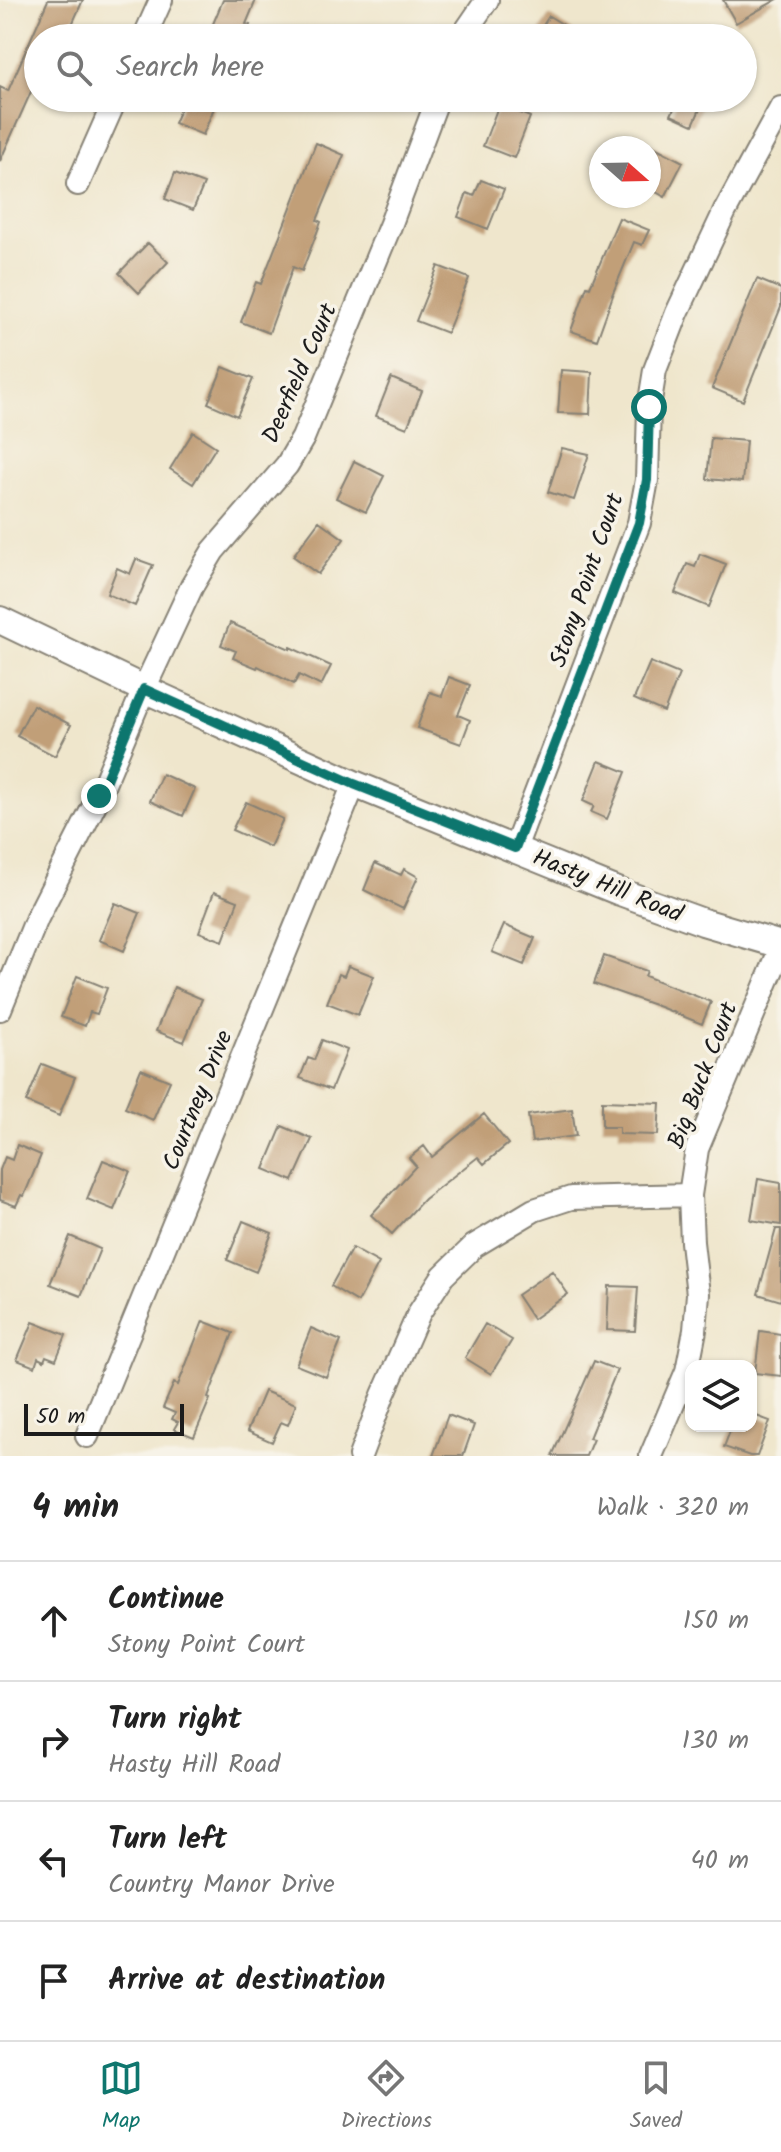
<!DOCTYPE html>
<html lang="en">
<head>
<meta charset="utf-8">
<style>
	body { margin:0; font-family:Kalam,sans-serif; background:#f2f2f2; color:#222 }
	.controls { position:absolute; right:24px; bottom:24px; display:grid; overflow:hidden; border-radius:16px; box-shadow:0 2px 6px #0004 }
	.controls button { width:72px; height:72px; display:grid; place-items:center; padding:0; border:0; border-bottom:2px solid #e0e0e0; background:#fff; color:#222; font:40px sans-serif }
	.compass { position:absolute; left:589px; top:136px; width:72px; height:72px; border-radius:50%; background:#fff; box-shadow:0 2px 6px #0004; rotate:110deg }
	.scale { position:absolute; left:24px; bottom:20px; width:160px; box-sizing:border-box; padding-left:8px; border:4px solid #1c1c1c; border-top:0; font-size:22px; line-height:28px; white-space:nowrap; color:#1c1c1c; -webkit-text-stroke:6px #f7f3e8; paint-order:stroke }
	.stop { position:absolute; width:24px; height:24px; margin:-18px; border:6px solid #0f766e; border-radius:50%; background:#fff }
	.stop.end { background:#0f766e; border-color:#fff; box-shadow:0 2px 8px #0008 }
	.list { margin:0; padding:0; list-style:none }
	h2 { display:flex; justify-content:space-between; align-items:center; height:104px; margin:0; padding:0 32px; font-size:34px }
	h2 small { font-size:26px; font-weight:400; color:#767676 }
	.list li { display:grid; grid-template-columns:52px 1fr auto; gap:24px; align-items:center; box-sizing:border-box; height:120px; padding:0 32px; border-top:2px solid #e0e0e0 }
	.list b { display:block; font-size:30px; white-space:nowrap }
	.list p { margin:0; font-size:26px; white-space:nowrap; color:#767676 }
	.list em { font-size:26px; font-style:normal; color:#767676 }
	.icon { flex:none; width:44px; height:44px; fill:none; stroke:currentColor; stroke-width:2; stroke-linecap:round; stroke-linejoin:round }
	.map { position:relative; flex:none; width:781px; height:1456px; overflow:hidden }
	.search { position:absolute; background:#fff; box-shadow:0 2px 6px #0004; left:24px; right:24px; top:24px; height:88px; display:flex; align-items:center; gap:20px; box-sizing:border-box; padding:0 28px; border-radius:44px; color:#767676; font-size:30px }
	.sheet { height:584px; background:#fff }
	nav { display:flex; justify-content:space-around; align-items:center; box-sizing:border-box; height:112px; border-top:2px solid #e0e0e0; background:#fff; font-size:22px; color:#767676 }
	nav a { display:grid; justify-items:center; gap:4px }
	nav .on { color:#0f766e }
	.map>svg:first-child { display:block }
	.building { fill:#c19f78 }
	.lines { fill:none; stroke-linecap:round; stroke-linejoin:round }
	.minor-casing { stroke:#868174; stroke-width:26 }
	.tertiary-casing { stroke:#868174; stroke-width:30 }
	.minor { stroke:#fff; stroke-width:22 }
	.tertiary { stroke:#fff; stroke-width:26 }
	.route { stroke:#0f766e; stroke-width:10 }
	.labels { text-anchor:middle; stroke-width:7; stroke-linejoin:round; paint-order:stroke }
	.street-label { font-size:24px; fill:#1c1c1c; stroke:#f7f3e8 }
</style>
</head>
<body>
<div class="map">
<svg width="781" height="1456" viewBox="0 0 781 1456">
	<rect width="100%" height="100%" fill="#f7f3e8"/>
	<filter id="ink" filterUnits="userSpaceOnUse"><feTurbulence type="fractalNoise" baseFrequency=".0125" numOctaves="2"/><feDisplacementMap in="SourceGraphic" scale="16" xChannelSelector="R" yChannelSelector="G"/><feConvolveMatrix kernelMatrix="1 2 1 2 8 2 1 2 1" color-interpolation-filters="sRGB"/></filter>
	<filter id="wash" filterUnits="userSpaceOnUse"><feTurbulence type="fractalNoise" baseFrequency=".006" numOctaves="4" result="noise"/><feDisplacementMap in="SourceGraphic" scale="32" xChannelSelector="R" yChannelSelector="G"/><feGaussianBlur stdDeviation="1.8" result="paint"/><feColorMatrix in="noise" values="0 0 0 0 0 0 0 0 0 0 0 0 0 0 0 0 0 1.4 0 .05"/><feComposite in="paint" operator="in"/></filter>
	<g filter="url(#wash)">
		<rect width="100%" height="100%" fill="#efe6cc"/>
		<g id="blocks">
			<path class="building" d="M 48,0 L 83,0 L 66,38 L 38,38 L 38,76 L 0,161 L 0,87 L 8,91 Z
				M 223,0 L 256,0 L 246,24 L 250,25 L 245,38 L 225,38 L 210,31 Z
				M 723,0 L 776,0 L 736,23 Z
				M 549,16 L 585,38 L 535,38 Z
				M 185,98 L 218,98 L 203,135 L 174,123 Z
				M 679,98 L 705,98 L 693,125 L 671,115 Z
				M 499,104 L 530,117 L 514,158 L 483,146 Z
				M 316,143 L 344,155 L 317,220 L 321,222 L 302,271 L 293,267 L 269,333 L 241,322 L 256,282 L 261,284 Z
				M 649,144 L 683,162 L 665,197 L 649,188 Z
				M 175,173 L 204,184 L 193,210 L 165,199 Z
				M 481,180 L 504,189 L 488,229 L 458,217 L 467,193 L 474,196 Z
				M 619,218 L 649,230 L 642,245 L 634,242 L 612,295 L 613,295 L 597,340 L 571,331 L 587,286 L 590,287 Z
				M 148,243 L 168,262 L 139,293 L 119,273 Z
				M 438,266 L 469,278 L 447,333 L 416,321 Z
				M 757,279 L 781,289 L 781,307 L 743,401 L 712,388 Z
				M 223,367 L 253,379 L 237,416 L 208,403 Z
				M 561,370 L 592,372 L 590,414 L 558,413 Z
				M 391,378 L 422,391 L 407,428 L 376,416 Z
				M 193,432 L 216,447 L 193,484 L 170,469 Z
				M 711,438 L 746,441 L 742,482 L 707,479 Z
				M 562,448 L 589,454 L 574,500 L 548,492 Z
				M 354,461 L 384,476 L 366,512 L 336,498 Z
				M 319,521 L 344,539 L 318,574 L 293,556 Z
				M 700,554 L 726,564 L 709,607 L 675,593 L 687,564 L 695,567 Z
				M 136,559 L 153,565 L 135,606 L 107,594 L 117,568 L 130,574 Z
				M 230,623 L 290,649 L 290,647 L 331,666 L 321,686 L 299,675 L 294,684 L 258,666 L 257,668 L 233,658 L 236,651 L 221,645 Z
				M 650,662 L 679,674 L 664,712 L 634,699 Z
				M 449,677 L 470,685 L 458,715 L 470,720 L 461,744 L 417,728 L 430,692 L 442,696 Z
				M 33,705 L 71,725 L 55,756 L 17,736 Z
				M 599,761 L 626,772 L 607,819 L 591,812 L 594,806 L 583,801 Z
				M 162,774 L 195,789 L 183,816 L 150,801 Z
				M 246,802 L 283,819 L 270,847 L 232,830 Z
				M 375,863 L 401,875 L 404,869 L 418,877 L 403,909 L 364,890 Z
				M 214,892 L 238,901 L 223,941 L 199,932 Z
				M 115,903 L 140,913 L 124,951 L 99,940 Z
				M 504,925 L 535,938 L 524,965 L 492,952 Z
				M 604,956 L 647,971 L 645,976 L 711,1002 L 702,1024 L 660,1007 L 594,984 Z
				M 348,966 L 374,976 L 358,1015 L 327,1003 L 339,974 L 344,976 Z
				M 77,976 L 107,988 L 97,1014 L 90,1012 L 85,1026 L 61,1017 Z
				M 174,987 L 202,999 L 184,1042 L 156,1031 Z
				M 322,1040 L 347,1050 L 331,1090 L 300,1078 L 308,1058 L 314,1060 Z
				M 42,1064 L 75,1077 L 59,1116 L 26,1102 Z
				M 141,1069 L 170,1081 L 153,1120 L 125,1108 Z
				M 602,1101 L 660,1103 L 658,1135 L 619,1134 L 619,1127 L 602,1127 Z
				M 572,1109 L 576,1136 L 532,1142 L 528,1115 Z
				M 484,1114 L 508,1144 L 484,1164 L 478,1157 L 424,1199 L 392,1234 L 371,1215 L 416,1166 L 409,1158 L 424,1146 L 432,1157 Z
				M 282,1126 L 312,1139 L 293,1181 L 264,1169 Z
				M 17,1145 L 41,1155 L 24,1196 L 21,1195 L 16,1206 L 0,1200 L 0,1170 L 5,1157 L 12,1160 Z
				M 103,1160 L 130,1171 L 114,1210 L 87,1199 Z
				M 758,1179 L 781,1183 L 781,1225 L 751,1220 Z
				M 243,1221 L 272,1233 L 256,1272 L 227,1260 Z
				M 776,1229 L 781,1229 L 781,1301 L 758,1294 Z
				M 70,1236 L 100,1249 L 81,1296 L 50,1284 Z
				M 352,1248 L 379,1263 L 358,1302 L 331,1286 Z
				M 552,1271 L 568,1294 L 533,1319 L 517,1295 Z
				M 609,1286 L 638,1287 L 635,1331 L 607,1330 Z
				M 203,1321 L 233,1333 L 208,1398 L 210,1399 L 194,1437 L 174,1429 L 178,1422 L 172,1419 L 175,1413 L 163,1408 L 174,1383 L 178,1385 Z
				M 33,1322 L 66,1335 L 56,1360 L 46,1356 L 44,1361 L 38,1358 L 35,1367 L 17,1360 Z
				M 485,1324 L 512,1340 L 491,1374 L 465,1358 Z
				M 311,1328 L 341,1341 L 326,1377 L 296,1365 Z
				M 760,1331 L 781,1334 L 781,1376 L 755,1373 Z
				M 594,1361 L 617,1370 L 589,1438 L 593,1439 L 586,1456 L 552,1456 Z
				M 264,1391 L 296,1404 L 288,1425 L 281,1422 L 272,1442 L 247,1431 Z
				M 751,1414 L 770,1421 L 757,1456 L 750,1456 L 724,1447 L 732,1426 L 751,1426 Z
				M 448,1415 L 474,1425 L 463,1456 L 433,1456 Z"/>
		</g>
	</g>
	<g filter="url(#ink)">
		<use href="#blocks" fill-opacity="0" stroke="#868174" stroke-width="2"/>
		<g class="lines">
			<defs>
				<path id="minor" d="M 144,38 L 161,0
					M 461,38 L 487,0
					M 78,184 L 116,98
					M 515,848 L 639,523 L 647,480 L 649,407 L 655,370 L 677,313 L 725,211 L 781,108
					M 0,1009 L 37,918 L 99,796 L 144,689 L 192,586 L 213,551 L 287,465 L 303,438 L 390,226 L 438,98
					M 87,1436 L 354,784
					M 360,1456 L 383,1395 L 419,1313 L 443,1276 L 474,1246 L 534,1210 L 571,1198 L 690,1195
					M 651,1456 L 687,1371 L 695,1330 L 698,1294 L 692,1242 L 690,1195 L 697,1149 L 781,948"/>
				<path id="tertiary" d="M 0,620 L 144,689 L 354,784 L 620,892 L 703,922 L 781,945"/>
			</defs>
			<use href="#minor" class="minor-casing"/>
			<use href="#tertiary" class="tertiary-casing"/>
			<use href="#minor" class="minor"/>
			<use href="#tertiary" class="tertiary"/>
		</g>
	</g>
	<g class="lines" filter="url(#ink)">
		<path class="route" d="M 99,796 L 144,689 L 354,784 L 515,848 L 639,523 L 647,480 L 649,407"/>
	</g>
	<g class="labels">
		<g class="street-label">
			<text transform="translate(299 373) rotate(-66)" y="8">Deerfield Court</text>
			<text transform="translate(586 580) rotate(-71)" y="8">Stony Point Court</text>
			<text transform="translate(608 885) rotate(22)" y="8">Hasty Hill Road</text>
			<text transform="translate(702 1075) rotate(-69)" y="8">Big Buck Court</text>
			<text transform="translate(197 1100) rotate(-68)" y="8">Courtney Drive</text>
		</g>
	</g>
</svg>
<div class="controls">
<button><svg class="icon" aria-label="layers" viewBox="0 0 24 24"><path d="M12 4l9 5-9 5-9-5zM3 14l9 5 9-5"/></svg></button>
</div>
<svg class="compass" viewBox="-18 -18 36 36"><path d="M0-13l5 13h-10z" fill="#e53935"/><path d="M0 13l5-13h-10z" fill="#767676"/></svg>
<div class="scale">50 m</div>
<div class="stop" style="left:649px;top:407px"></div>
<div class="stop end" style="left:99px;top:796px"></div>
<div class="search"><svg class="icon" aria-label="search" viewBox="0 0 24 24"><circle cx="10" cy="10" r="6"/><path d="M15 15l6 6"/></svg>Search here</div>
</div>
<section class="sheet">
<h2>4 min<small>Walk · 320 m</small></h2>
<ul class="list">
<li><svg class="icon" aria-label="ahead" viewBox="0 0 24 24"><path d="M12 20V5M6 11l6-6 6 6"/></svg><div><b>Continue</b><p>Stony Point Court</p></div><em>150 m</em></li>
<li><svg class="icon" aria-label="right" viewBox="0 0 24 24"><path d="M7 20v-9h11M14 6l5 5-5 5"/></svg><div><b>Turn right</b><p>Hasty Hill Road</p></div><em>130 m</em></li>
<li><svg class="icon" aria-label="left" viewBox="0 0 24 24"><path d="M17 20v-9H6M10 6l-5 5 5 5"/></svg><div><b>Turn left</b><p>Country Manor Drive</p></div><em>40 m</em></li>
<li><svg class="icon" aria-label="arrive" viewBox="0 0 24 24"><path d="M6 21V4h12l-3 4 3 4H6"/></svg><div><b>Arrive at destination</b></div></li>
</ul>
</section>
<nav>
<a class="on"><svg class="icon" aria-label="map" viewBox="0 0 24 24"><path d="M3 6l6-2 6 2 6-2v14l-6 2-6-2-6 2zM9 4v14M15 6v14"/></svg>Map</a>
<a><svg class="icon" aria-label="directions" viewBox="0 0 24 24"><path d="M12 3l9 9-9 9-9-9zM9 14v-3h6M13 9l2 2-2 2"/></svg>Directions</a>
<a><svg class="icon" aria-label="saved" viewBox="0 0 24 24"><path d="M7 4h10v16l-5-4-5 4z"/></svg>Saved</a>
</nav>
</body>
</html>
